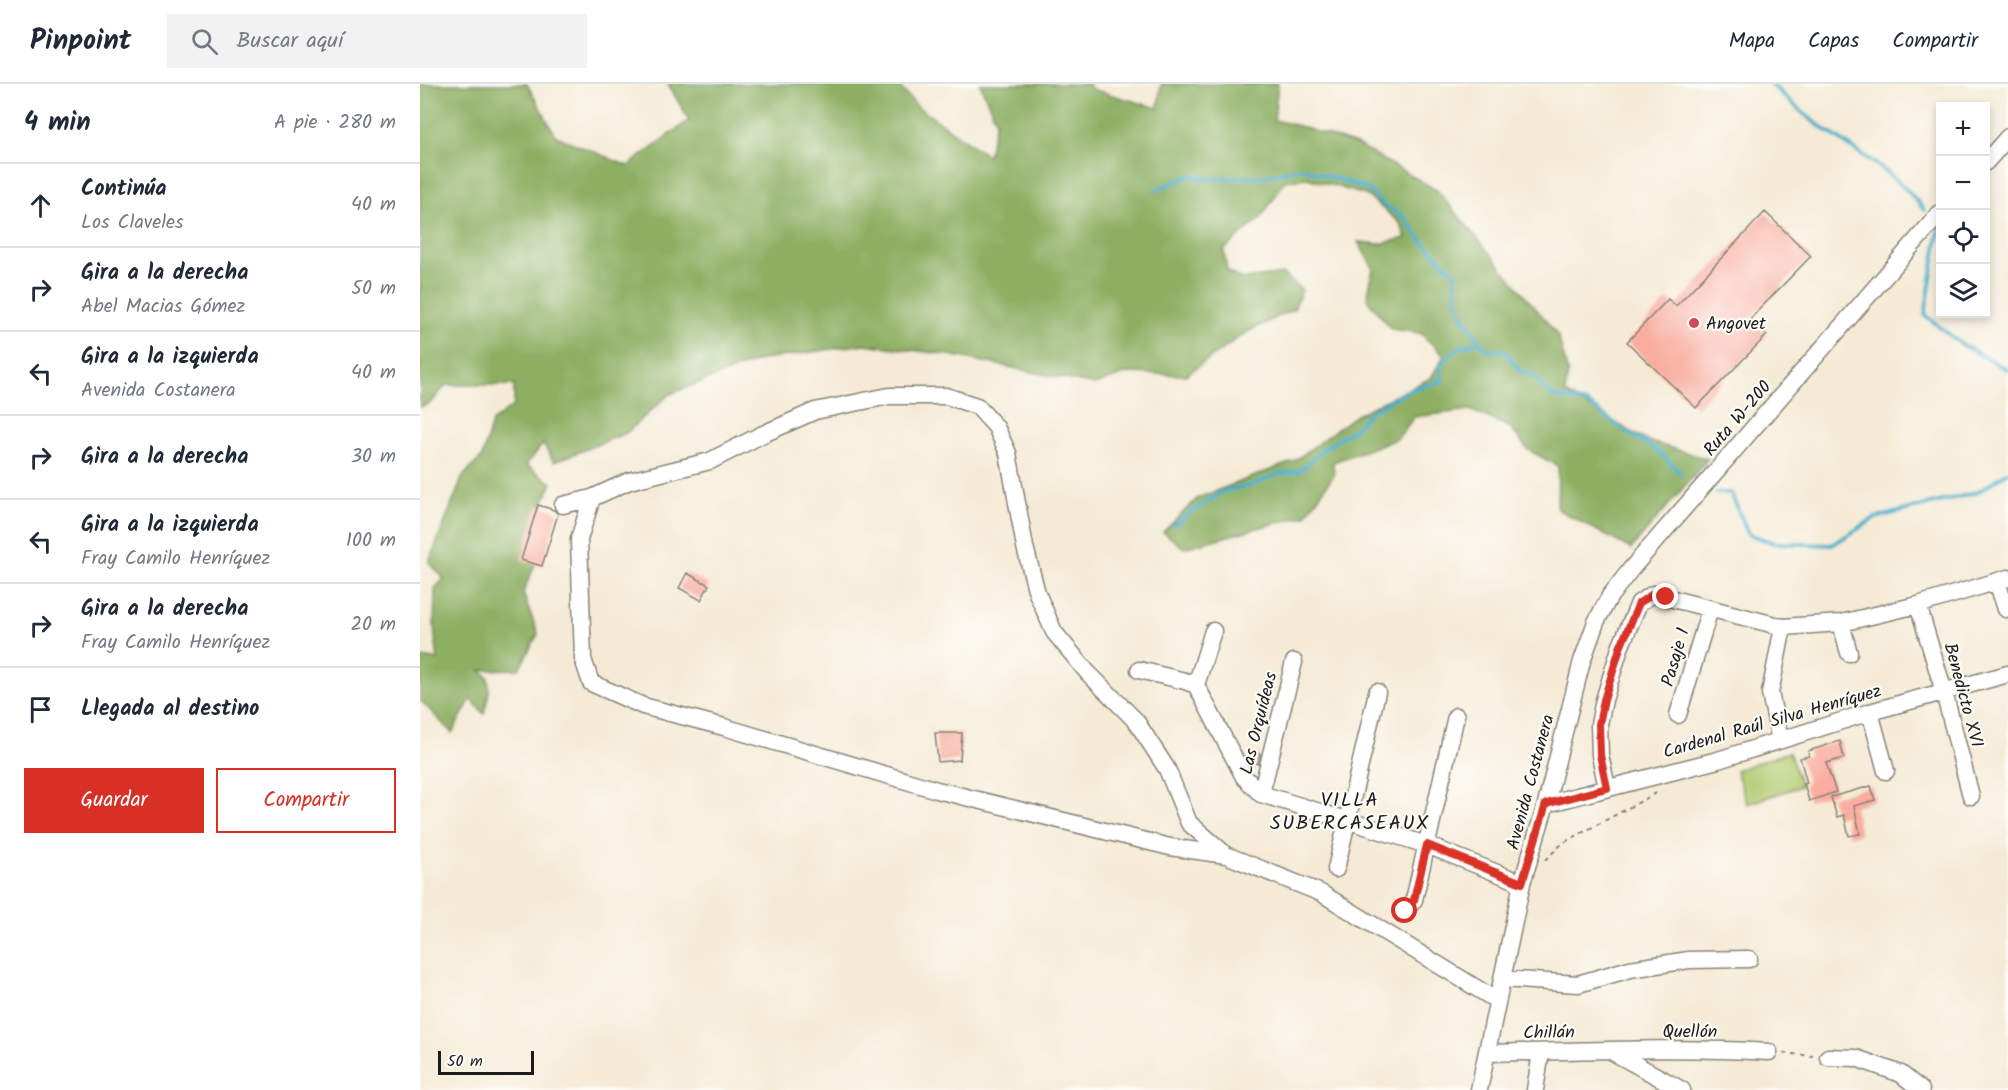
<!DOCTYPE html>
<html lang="es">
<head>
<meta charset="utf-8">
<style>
	body { margin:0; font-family:Kalam,sans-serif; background:#f2f2f3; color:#1f2937 }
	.controls { position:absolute; right:18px; top:18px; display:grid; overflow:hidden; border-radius:0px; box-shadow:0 3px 9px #0003 }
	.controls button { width:54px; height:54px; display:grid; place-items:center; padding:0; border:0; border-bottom:2px solid #e0e1e3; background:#fff; color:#1f2937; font:30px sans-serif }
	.scale { position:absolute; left:18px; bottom:15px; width:96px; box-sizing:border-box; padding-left:6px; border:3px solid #1c1c1c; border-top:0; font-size:16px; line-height:21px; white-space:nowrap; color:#1c1c1c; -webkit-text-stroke:4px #fdfcf7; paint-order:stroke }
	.stop { position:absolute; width:18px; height:18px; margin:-14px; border:4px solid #d93025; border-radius:50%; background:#fff }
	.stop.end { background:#d93025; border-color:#fff; box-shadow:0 2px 6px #0008 }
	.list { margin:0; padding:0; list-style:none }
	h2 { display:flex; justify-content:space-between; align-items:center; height:78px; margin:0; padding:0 24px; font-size:26px }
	h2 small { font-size:20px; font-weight:400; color:#747a83 }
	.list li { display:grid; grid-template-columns:39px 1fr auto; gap:18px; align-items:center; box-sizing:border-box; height:84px; padding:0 24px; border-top:2px solid #e0e1e3 }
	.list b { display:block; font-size:22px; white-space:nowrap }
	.list p { margin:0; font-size:20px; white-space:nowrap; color:#747a83 }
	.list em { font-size:20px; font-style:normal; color:#747a83 }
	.actions { display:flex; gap:12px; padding:18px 24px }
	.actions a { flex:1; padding:14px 0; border:2px solid #d93025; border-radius:0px; text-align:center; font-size:21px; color:#d93025 }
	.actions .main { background:#d93025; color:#fff }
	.icon { flex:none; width:33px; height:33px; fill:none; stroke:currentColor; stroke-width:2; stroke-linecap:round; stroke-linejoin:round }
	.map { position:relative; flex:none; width:1588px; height:1006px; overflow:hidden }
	header { display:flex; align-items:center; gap:36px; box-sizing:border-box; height:84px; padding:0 30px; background:#fff; border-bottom:2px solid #e0e1e3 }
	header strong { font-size:28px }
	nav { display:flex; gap:33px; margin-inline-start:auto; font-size:21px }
	.search { width:420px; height:54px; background:#f2f2f3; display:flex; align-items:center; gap:15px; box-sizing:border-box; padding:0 21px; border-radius:0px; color:#747a83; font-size:22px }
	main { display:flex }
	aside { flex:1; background:#fff }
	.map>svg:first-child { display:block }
	.green { fill:#b1cb70; stroke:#667446; stroke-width:1.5 }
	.forest { fill:#8caf62; stroke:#54663f; stroke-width:1.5 }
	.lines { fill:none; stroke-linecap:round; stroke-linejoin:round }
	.stream { stroke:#4aaec9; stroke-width:4 }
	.building { fill:#f9ada0 }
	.minor-casing { stroke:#888378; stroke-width:19 }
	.path { stroke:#888378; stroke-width:2; stroke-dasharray:4.5 4.5; stroke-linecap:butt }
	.minor { stroke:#fff; stroke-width:16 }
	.route { stroke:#d93025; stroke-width:8 }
	.poi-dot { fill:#d1495b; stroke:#fdfcf7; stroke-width:2 }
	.labels { text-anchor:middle; stroke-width:4.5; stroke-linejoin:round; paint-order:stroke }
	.poi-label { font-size:18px; fill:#1c1c1c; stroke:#fdfcf7; text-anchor:start }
	.street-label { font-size:18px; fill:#1c1c1c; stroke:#fdfcf7 }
	.neighbourhood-label { font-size:20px; letter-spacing:1.5px; fill:#1c1c1c; stroke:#fdfcf7 }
</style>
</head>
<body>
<header>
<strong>Pinpoint</strong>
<div class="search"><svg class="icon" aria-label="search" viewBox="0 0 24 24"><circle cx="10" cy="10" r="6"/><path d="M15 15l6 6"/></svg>Buscar aquí</div>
<nav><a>Mapa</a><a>Capas</a><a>Compartir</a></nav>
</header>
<main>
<aside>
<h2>4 min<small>A pie · 280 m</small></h2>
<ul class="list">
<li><svg class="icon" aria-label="ahead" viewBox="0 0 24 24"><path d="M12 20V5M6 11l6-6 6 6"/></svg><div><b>Continúa</b><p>Los Claveles</p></div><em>40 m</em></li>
<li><svg class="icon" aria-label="right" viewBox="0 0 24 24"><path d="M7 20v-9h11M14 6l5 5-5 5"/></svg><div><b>Gira a la derecha</b><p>Abel Macias Gómez</p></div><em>50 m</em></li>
<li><svg class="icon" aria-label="left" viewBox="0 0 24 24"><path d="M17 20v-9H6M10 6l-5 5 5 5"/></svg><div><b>Gira a la izquierda</b><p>Avenida Costanera</p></div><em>40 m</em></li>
<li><svg class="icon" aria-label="right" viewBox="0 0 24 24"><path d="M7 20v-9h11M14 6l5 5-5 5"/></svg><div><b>Gira a la derecha</b></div><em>30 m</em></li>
<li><svg class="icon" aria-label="left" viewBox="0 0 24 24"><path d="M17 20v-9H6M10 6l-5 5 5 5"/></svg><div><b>Gira a la izquierda</b><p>Fray Camilo Henríquez</p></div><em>100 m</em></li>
<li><svg class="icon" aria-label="right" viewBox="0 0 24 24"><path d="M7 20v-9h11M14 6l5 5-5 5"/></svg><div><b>Gira a la derecha</b><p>Fray Camilo Henríquez</p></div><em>20 m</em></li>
<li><svg class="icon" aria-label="arrive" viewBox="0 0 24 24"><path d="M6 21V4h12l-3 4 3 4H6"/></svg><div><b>Llegada al destino</b></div></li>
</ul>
<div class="actions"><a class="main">Guardar</a><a>Compartir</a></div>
</aside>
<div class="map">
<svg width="1588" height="1006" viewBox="0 0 1588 1006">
	<rect width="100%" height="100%" fill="#fdfcf7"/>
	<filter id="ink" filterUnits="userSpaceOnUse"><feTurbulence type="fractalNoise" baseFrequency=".0167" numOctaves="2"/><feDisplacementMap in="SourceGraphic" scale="12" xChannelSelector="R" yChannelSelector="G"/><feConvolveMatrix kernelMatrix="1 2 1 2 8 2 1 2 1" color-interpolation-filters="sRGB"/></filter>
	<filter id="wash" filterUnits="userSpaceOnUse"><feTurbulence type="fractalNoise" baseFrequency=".008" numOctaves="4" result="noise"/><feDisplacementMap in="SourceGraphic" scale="24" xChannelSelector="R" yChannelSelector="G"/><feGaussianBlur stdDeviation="1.35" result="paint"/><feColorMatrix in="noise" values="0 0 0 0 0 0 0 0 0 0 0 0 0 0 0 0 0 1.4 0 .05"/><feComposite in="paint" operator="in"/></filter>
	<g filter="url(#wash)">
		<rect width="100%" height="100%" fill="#f5ead5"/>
		<path class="green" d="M 1369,668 L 1381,702 L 1327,720 L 1316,686 Z"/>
		<path class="forest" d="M 0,0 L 107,0 L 136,52 L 208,82 L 269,36 L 248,0 L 477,0 L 498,23 L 568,72 L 576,37 L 560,0 L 669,0 L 671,5 L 738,24 L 741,0 L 858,0 L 854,36 L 879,42 L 937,61 L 1017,106 L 1138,251 L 1148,289 L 1145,309 L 1227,357 L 1288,375 L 1211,465 L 1137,425 L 1138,382 L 1108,366 L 1091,344 L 1050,326 L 994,333 L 977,355 L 913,378 L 914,391 L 886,431 L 764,464 L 743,448 L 778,414 L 874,377 L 936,331 L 1011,294 L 1024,271 L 1000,249 L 971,245 L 947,215 L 953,184 L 938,158 L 959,160 L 986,154 L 980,139 L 946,111 L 887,94 L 865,97 L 841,134 L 804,166 L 807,187 L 822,195 L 863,190 L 882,206 L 874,225 L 827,248 L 766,291 L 707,289 L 675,301 L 530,271 L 444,260 L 340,276 L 250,310 L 206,349 L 134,378 L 123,360 L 106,381 L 132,399 L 119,428 L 121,466 L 103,509 L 118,550 L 99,585 L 61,586 L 68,593 L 69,608 L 64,630 L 51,615 L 32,649 L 0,616 L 0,578 L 4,573 L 18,576 L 14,544 L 15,504 L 24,495 L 9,478 L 43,392 L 62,373 L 72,338 L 94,321 L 94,301 L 26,301 L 12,318 L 0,324 Z"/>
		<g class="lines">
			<path class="stream" d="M 1351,0 C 1367,14 1382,30 1400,42 C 1436,68 1477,89 1504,126
				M 735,106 L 771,91 L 783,95 L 841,93 L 882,84 L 948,105 L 961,119 L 984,133 L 1003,158 L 1036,191 L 1036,215 L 1043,233 L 1067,267 L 1084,266 L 1101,288 L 1112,291 L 1132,312 L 1167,319 L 1208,349 L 1238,367 L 1261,390
				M 1520,141 L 1505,231 L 1541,260 L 1588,286
				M 1297,409 L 1311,409 L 1328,450 L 1354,459 L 1412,461 L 1455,434 L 1558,408 L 1588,388
				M 754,441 L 774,426 L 804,407 L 832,401 L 858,390 L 880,387 L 906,363 L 933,346 L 950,328 L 989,306 L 1022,297 L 1020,281 L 1040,263 L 1060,257"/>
		</g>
		<g id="blocks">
			<path class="building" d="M 1345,128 L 1391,172 L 1330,235 L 1347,251 L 1276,324 L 1207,258 L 1248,215 L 1256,222 Z
				M 118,421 L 134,426 L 138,430 L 122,482 L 101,476 Z
				M 267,489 L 289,501 L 281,516 L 259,504 Z
				M 515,649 L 542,649 L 540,676 L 518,678 Z
				M 1420,657 L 1424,674 L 1406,679 L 1416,708 L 1389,717 L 1384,700 L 1387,699 L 1380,674 L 1389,672 L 1388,667 Z
				M 830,668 L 840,670 L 838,680 L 828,677 Z
				M 1451,702 L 1455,716 L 1434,722 L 1440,750 L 1429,752 L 1424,731 L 1417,733 L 1411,713 Z"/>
		</g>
	</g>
	<g filter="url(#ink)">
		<use href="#blocks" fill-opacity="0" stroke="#888378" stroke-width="1.5"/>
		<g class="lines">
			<defs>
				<path id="minor" d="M 1566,78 L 1588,53
					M 143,421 L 172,414
					M 1577,498 L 1586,525
					M 1498,521 L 1524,608 L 1551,712
					M 1421,539 L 1429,569
					M 719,586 L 765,597 L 776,601 L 824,693 L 841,710 L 1007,761 L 1102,799
					M 776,601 L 793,547
					M 1450,628 L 1466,687
					M 1258,631 L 1290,525
					M 1360,656 L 1350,609 L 1363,543
					M 1187,704 L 1180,671 L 1179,640 L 1184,616 L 1200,564 L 1219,519 L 1233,510 L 1363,543 L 1421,539 L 1498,521 L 1588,494
					M 841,710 L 874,578
					M 1126,720 L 1298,676 L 1450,628 L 1588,590
					M 806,771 L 769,739 L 747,685 L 716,637 L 668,589 L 634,548 L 617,509 L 605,463 L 588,369 L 576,343 L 557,322 L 526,312 L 469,312 L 395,327 L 341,351 L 290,377 L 209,397 L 172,414 L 159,455 L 163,575 L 171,599 L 223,622 L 304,643 L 517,706 L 750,763 L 806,771 L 901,809 L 1071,913 L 1078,915
					M 916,785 L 957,608
					M 985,827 L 994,816 L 1036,632
					M 1082,895 L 1158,900 L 1210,885 L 1269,876 L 1329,875
					M 1191,967 L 1262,1006
					M 1068,969 C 1161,967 1256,962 1349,968
					M 1408,973 L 1436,974 L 1481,990 L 1501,1006
					M 1059,1006 L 1102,799 L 1126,720 L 1162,577 L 1176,538 L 1190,512 L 1211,485 L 1520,129
					M 1115,1006 L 1121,968"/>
			</defs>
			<use href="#minor" class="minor-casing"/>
			<path class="path" d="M 1125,776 L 1143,759 L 1240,707
				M 1363,969 L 1393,972"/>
			<use href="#minor" class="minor"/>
		</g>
	</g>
	<g class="lines" filter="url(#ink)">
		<path class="route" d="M 985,827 L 994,816 L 1007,761 L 1102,799 L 1126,720 L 1187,704 L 1180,671 L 1179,640 L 1184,616 L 1200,564 L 1219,519 L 1233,510 L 1246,513"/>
	</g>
	<circle class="poi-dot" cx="1274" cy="239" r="6"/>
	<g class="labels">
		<g class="poi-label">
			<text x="1286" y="245">Angovet</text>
		</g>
		<g class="street-label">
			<text transform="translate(1317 334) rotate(-49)" y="6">Ruta W-200</text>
			<text transform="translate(1255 573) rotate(-74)" y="6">Pasaje 1</text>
			<text transform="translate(1544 611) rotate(75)" y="6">Benedicto XVI</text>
			<text transform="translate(1352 637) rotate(-16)" y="6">Cardenal Raúl Silva Henríquez</text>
			<text transform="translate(838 639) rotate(-76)" y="6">Las Orquídeas</text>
			<text transform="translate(1110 698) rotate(-75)" y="6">Avenida Costanera</text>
			<text x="1270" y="953">Quellón</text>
			<text transform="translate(1129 948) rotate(-1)" y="6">Chillán</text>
		</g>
		<g class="neighbourhood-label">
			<text x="930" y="722">VILLA<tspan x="930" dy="23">SUBERCASEAUX</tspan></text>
		</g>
	</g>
</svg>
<div class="controls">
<button>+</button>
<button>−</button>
<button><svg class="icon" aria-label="locate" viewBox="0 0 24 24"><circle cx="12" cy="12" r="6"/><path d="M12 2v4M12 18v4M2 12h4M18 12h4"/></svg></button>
<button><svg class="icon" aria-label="layers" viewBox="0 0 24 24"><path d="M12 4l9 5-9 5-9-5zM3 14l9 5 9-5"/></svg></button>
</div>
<div class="scale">50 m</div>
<div class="stop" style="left:985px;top:827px"></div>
<div class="stop end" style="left:1246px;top:513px"></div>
</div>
</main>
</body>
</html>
